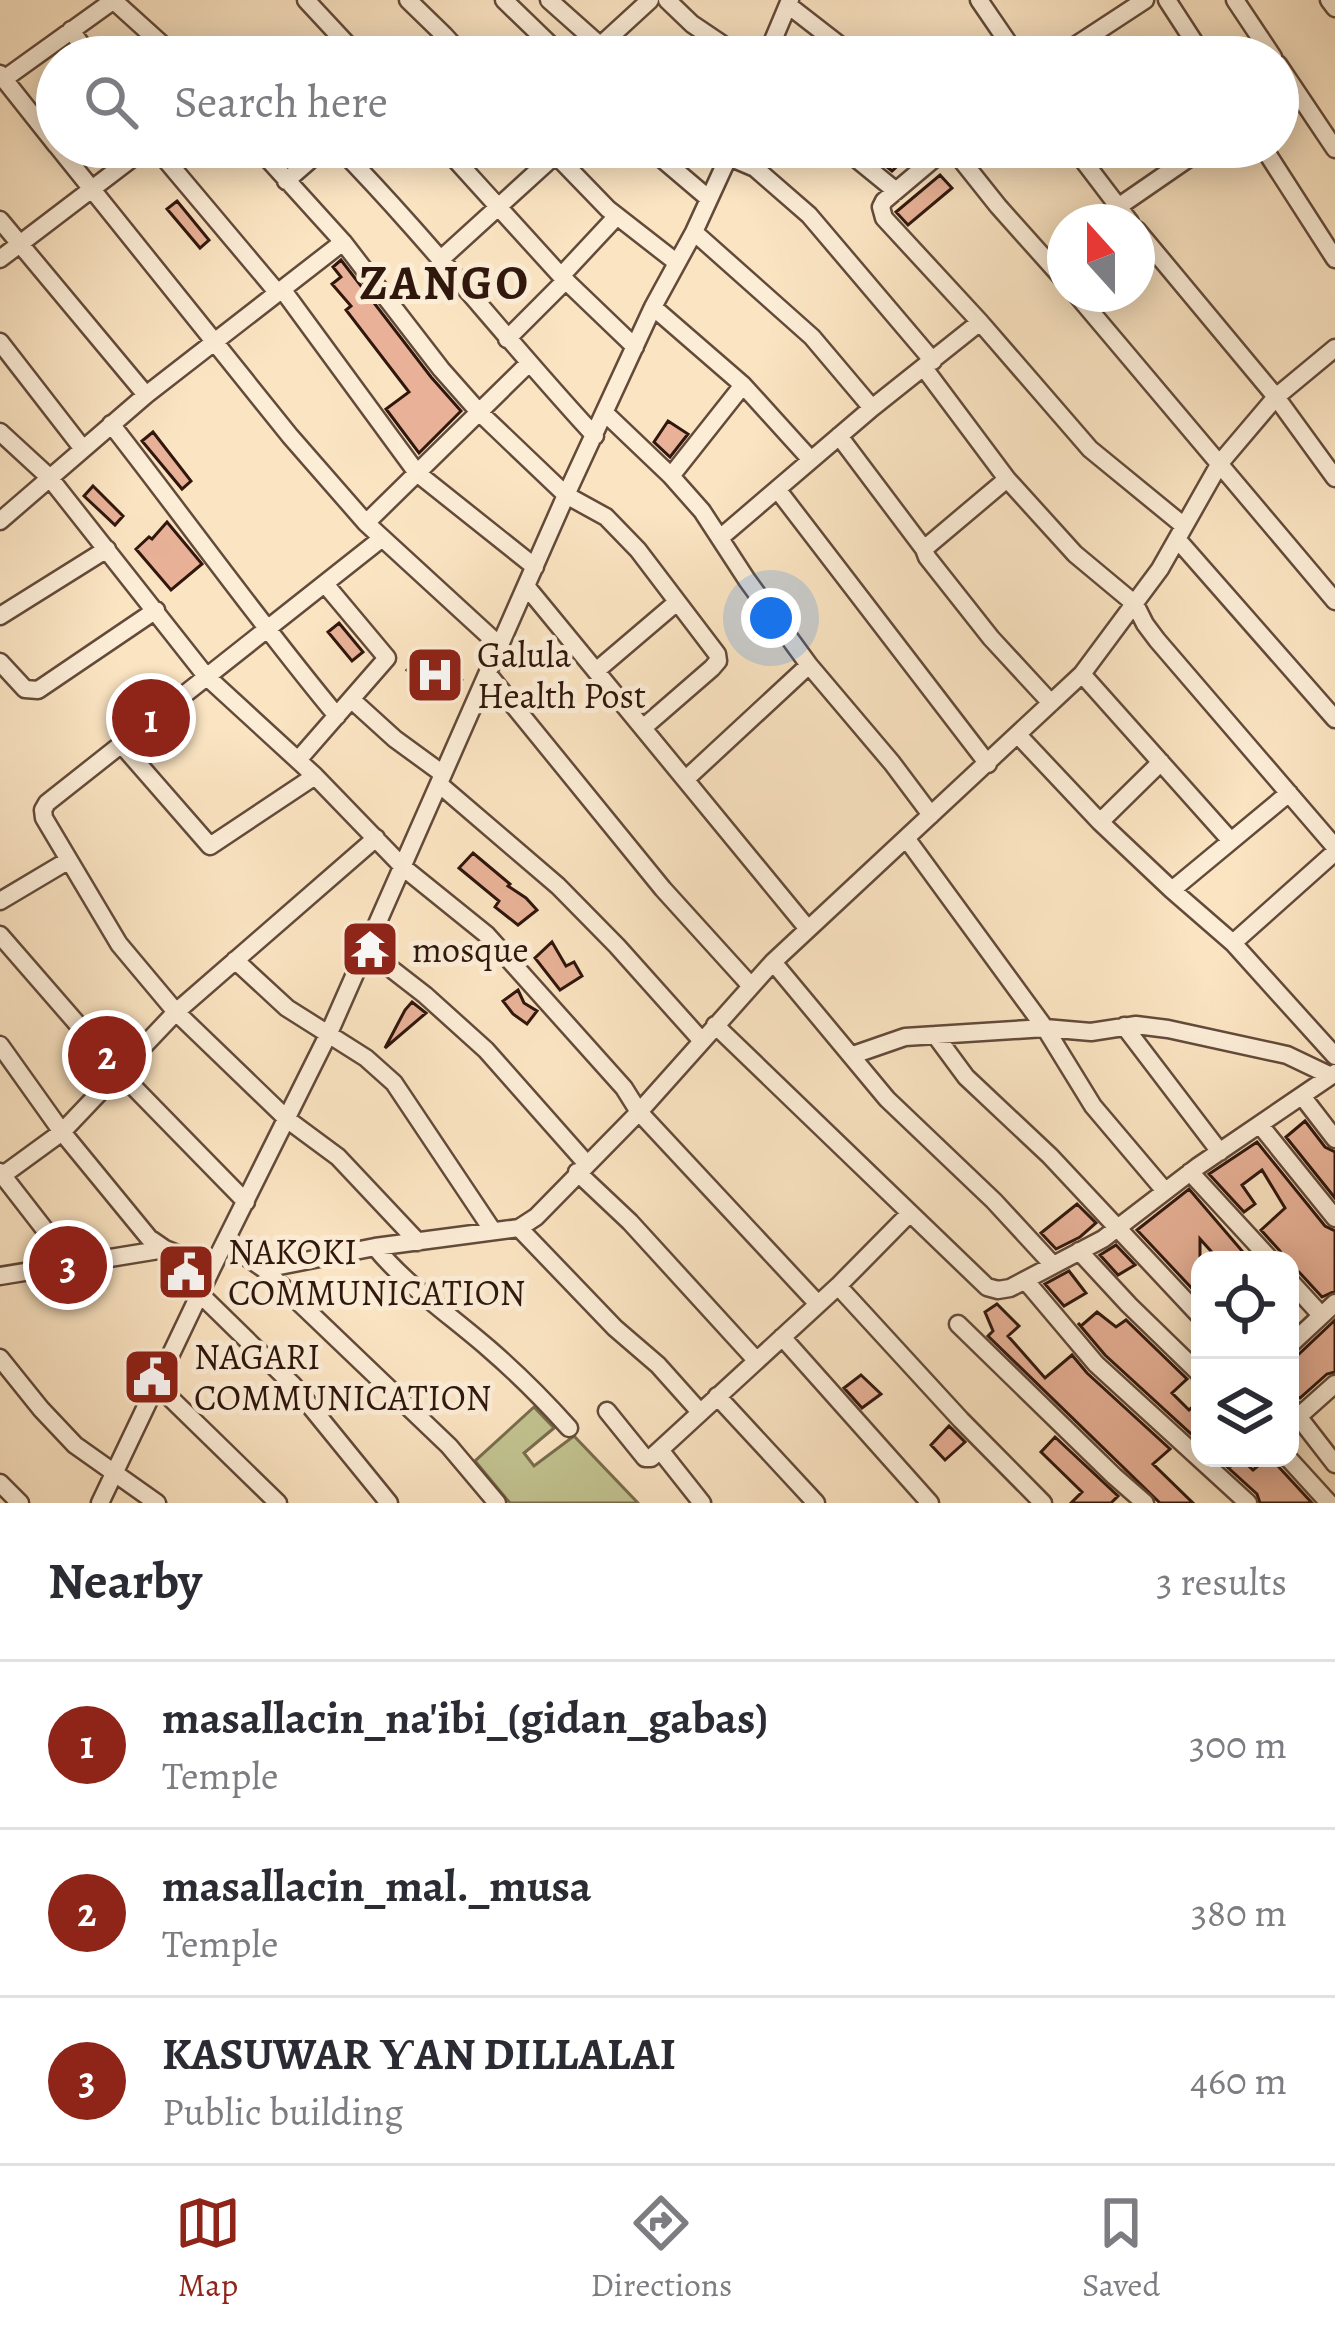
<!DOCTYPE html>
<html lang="en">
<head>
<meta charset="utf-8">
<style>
	body { margin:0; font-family:Alegreya,serif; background:#f2f2f3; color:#2b2b33 }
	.controls { position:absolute; right:36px; bottom:36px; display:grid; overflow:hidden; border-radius:24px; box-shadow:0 6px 30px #0003 }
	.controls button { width:108px; height:108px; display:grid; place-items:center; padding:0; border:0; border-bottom:3px solid #e1e1e2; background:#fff; color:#2b2b33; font:60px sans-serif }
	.compass { position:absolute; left:1047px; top:204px; width:108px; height:108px; border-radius:50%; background:#fff; box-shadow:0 6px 30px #0003; rotate:339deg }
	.you { position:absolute; left:771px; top:618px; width:42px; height:42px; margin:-30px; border:9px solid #fff; border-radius:50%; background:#1a73e8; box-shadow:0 0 0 18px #1a73e833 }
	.badge { display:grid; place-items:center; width:78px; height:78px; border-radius:50%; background:#8f2418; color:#fff; font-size:39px; font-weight:700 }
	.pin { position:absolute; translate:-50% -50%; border:6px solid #fff; box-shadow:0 3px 12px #0006 }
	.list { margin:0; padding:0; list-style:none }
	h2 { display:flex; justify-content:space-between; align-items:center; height:156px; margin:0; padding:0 48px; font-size:51px }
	h2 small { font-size:39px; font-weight:400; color:#7c7c81 }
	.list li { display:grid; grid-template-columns:78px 1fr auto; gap:36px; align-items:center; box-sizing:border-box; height:168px; padding:0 48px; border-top:3px solid #e1e1e2 }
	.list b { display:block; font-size:45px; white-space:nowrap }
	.list p { margin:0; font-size:39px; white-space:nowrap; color:#7c7c81 }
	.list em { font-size:39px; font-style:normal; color:#7c7c81 }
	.icon { flex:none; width:66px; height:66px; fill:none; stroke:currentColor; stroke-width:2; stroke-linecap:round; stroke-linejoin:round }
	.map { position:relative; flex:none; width:1335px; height:1503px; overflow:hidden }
	.search { position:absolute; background:#fff; box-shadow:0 6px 30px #0003; left:36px; right:36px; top:36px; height:132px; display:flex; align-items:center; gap:30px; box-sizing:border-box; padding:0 42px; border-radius:66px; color:#7c7c81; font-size:45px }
	.sheet { height:660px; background:#fff }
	nav { display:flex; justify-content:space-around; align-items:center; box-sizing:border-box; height:168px; border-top:3px solid #e1e1e2; background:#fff; font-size:33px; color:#7c7c81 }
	nav a { display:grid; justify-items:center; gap:6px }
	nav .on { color:#8f2418 }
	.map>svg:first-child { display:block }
	.green { fill:#c2c390; stroke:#796d4e; stroke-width:3 }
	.building { fill:#e9b298; stroke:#30170d; stroke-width:3 }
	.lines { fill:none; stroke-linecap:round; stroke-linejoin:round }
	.minor-casing { stroke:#634a3a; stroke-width:21 }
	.minor { stroke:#fcedd7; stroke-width:16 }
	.labels { text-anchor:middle; stroke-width:10; stroke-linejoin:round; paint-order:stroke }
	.poi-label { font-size:36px; fill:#30170d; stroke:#fcedd7; text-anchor:start }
	.district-label { font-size:48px; font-weight:bold; letter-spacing:3px; fill:#30170d; stroke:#fcedd7 }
</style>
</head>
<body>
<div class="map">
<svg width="1335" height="1503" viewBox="0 0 1335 1503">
	<rect width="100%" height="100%" fill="#fbe4c2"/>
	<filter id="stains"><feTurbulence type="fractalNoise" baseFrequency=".00167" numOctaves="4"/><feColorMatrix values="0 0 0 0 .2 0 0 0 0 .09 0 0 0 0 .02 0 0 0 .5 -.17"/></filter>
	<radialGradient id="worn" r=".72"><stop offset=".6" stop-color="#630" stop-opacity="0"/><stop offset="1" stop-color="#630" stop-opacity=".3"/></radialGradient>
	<path class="green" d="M 534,1407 L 554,1428 L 524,1453 L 534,1466 L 574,1436 L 638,1503 L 510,1503 L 475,1461 Z"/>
	<path class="building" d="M 862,147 L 896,147 L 906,158 L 892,171 Z
		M 940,175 L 952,188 L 908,225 L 896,212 Z
		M 177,201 L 209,240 L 200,248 L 167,209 Z
		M 341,260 L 431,377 L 461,411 L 419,453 L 386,409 L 409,392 L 346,310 L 351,306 L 332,284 L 341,277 L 333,267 Z
		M 668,421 L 688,434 L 670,457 L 654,442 Z
		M 153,432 L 191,481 L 182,489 L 142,441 Z
		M 93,486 L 123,516 L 115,525 L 84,496 Z
		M 167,522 L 202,564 L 171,590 L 136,549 L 149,537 L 152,539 Z
		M 339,623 L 363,652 L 352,661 L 328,632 Z
		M 426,649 L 462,680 L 444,701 L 407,670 Z
		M 473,853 L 510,884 L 508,886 L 526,898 L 537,910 L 518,925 L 495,907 L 499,901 L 459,868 Z
		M 552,942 L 566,966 L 574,962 L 582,976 L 560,990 L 535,958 Z
		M 518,990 L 524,1003 L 537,1011 L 527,1024 L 513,1014 L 503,1001 Z
		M 412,1002 L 426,1013 L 385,1048 L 405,1010 Z
		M 1305,1121 L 1325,1147 L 1335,1152 L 1335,1198 L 1286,1137 Z
		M 1257,1142 L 1325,1226 L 1335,1231 L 1335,1291 L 1322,1297 L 1299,1272 L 1290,1269 L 1290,1260 L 1283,1260 L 1280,1251 L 1261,1230 L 1285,1208 L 1262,1170 L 1242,1185 L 1255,1204 L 1244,1212 L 1209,1174 Z
		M 1189,1189 L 1243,1252 L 1234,1260 L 1219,1260 L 1200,1239 L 1200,1297 L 1137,1230 Z
		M 1077,1204 L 1096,1223 L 1080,1237 L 1056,1249 L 1041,1233 Z
		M 1116,1245 L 1135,1265 L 1118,1275 L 1100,1255 Z
		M 1069,1271 L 1086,1293 L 1064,1306 L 1045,1284 Z
		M 997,1304 L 1019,1326 L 1008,1336 L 1045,1378 L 1072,1355 L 1087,1373 L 1170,1449 L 1153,1464 L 1193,1503 L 1160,1503 L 988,1336 L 993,1331 L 985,1312 Z
		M 1097,1312 L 1116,1327 L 1126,1320 L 1187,1379 L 1172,1393 L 1189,1410 L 1200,1400 L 1200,1442 L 1105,1355 L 1078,1323 L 1081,1326 Z
		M 1335,1320 L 1335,1372 L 1327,1374 L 1300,1398 L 1290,1393 L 1290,1357 L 1299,1354 Z
		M 861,1375 L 881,1394 L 862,1408 L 844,1388 Z
		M 949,1426 L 965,1442 L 945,1460 L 931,1445 Z
		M 1055,1437 L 1118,1496 L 1111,1503 L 1071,1503 L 1082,1492 L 1041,1452 Z
		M 1240,1458 L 1253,1470 L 1264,1461 L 1277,1465 L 1312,1503 L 1260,1503 L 1257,1494 L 1224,1464 L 1227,1462 L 1231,1466 Z"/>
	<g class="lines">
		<defs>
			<path id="minor" d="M 113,0 L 176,57
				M 306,0 L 359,57
				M 408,0 L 444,35
				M 504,0 L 563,57
				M 549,0 L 613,57
				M 667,0 L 692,24 L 741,57
				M 979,0 L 1018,57
				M 1167,0 L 1204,57
				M 1235,0 L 1273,57
				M 1329,0 L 1335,8
				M 788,5 L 855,57
				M 71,30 L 90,57
				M 1091,36 L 1104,57
				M 601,45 L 650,0
				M 422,57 L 444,35 L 464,57
				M 766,57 L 790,0
				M 1058,57 L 1145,0
				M 1278,64 L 1335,149
				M 0,74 L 57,146
				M 4,79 L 114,0
				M 58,147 L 290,436 L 366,523 L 500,646
				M 155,147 L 277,292
				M 257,147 L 343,242 L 441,369 L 479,412 L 566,495 L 606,517 L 638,550 L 717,654 L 718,661 L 712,668 L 644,727
				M 338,147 C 428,239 508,342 595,436
				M 444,147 L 561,276 L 635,347
				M 548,147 L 608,209 L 676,262
				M 648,147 L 708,198
				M 716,147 L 729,157 L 755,168 L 809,215 L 933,361
				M 842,147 L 896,191
				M 948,147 L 884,201 L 881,207 L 884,218 L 980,322 L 1090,449 L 1184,526
				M 951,147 L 998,206 L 1065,281
				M 1073,147 L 1130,222
				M 1163,147 L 1176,167
				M 1263,147 L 1335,259
				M 286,181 L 325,147
				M 1118,207 L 1205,147
				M 0,220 L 146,395
				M 1137,230 L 1276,397 L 1335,478
				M 694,232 L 812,337 L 872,408
				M 0,259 L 147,147
				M 440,260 L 564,147
				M 561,276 L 617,216
				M 282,289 L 417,473 L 535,567
				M 1076,294 L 1335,601
				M 653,307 L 743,385 L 811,460
				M 507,339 L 566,280
				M 0,342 L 83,449
				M 924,368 L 1007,479 L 1075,554 L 1135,604 L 1145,624 L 1157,640 L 1335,847
				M 605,413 L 671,476 L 702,511 L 747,580 L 809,665 L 892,763 L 931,815
				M 111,424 C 187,521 258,621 337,716
				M 0,432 L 49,477 L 206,676 L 315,776 L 404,868 L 487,935 L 624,1088 L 639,1112 L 818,1304
				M 839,436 L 924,549 L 927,557 L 991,638 L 1051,703
				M 671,476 L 743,385
				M 777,489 L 988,764
				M 0,521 L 146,395 L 343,242
				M 366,523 L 528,364
				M 720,538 L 872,408 L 980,322
				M 381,539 L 47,803 L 43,810 L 44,818 L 119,944 L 176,1012 L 288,1120 L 338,1157 L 418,1242
				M 1177,539 L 1335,719
				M 924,549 L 1007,479
				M 526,586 L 808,929
				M 0,616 L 107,549
				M 0,662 L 25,689 L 38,690 L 156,610
				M 596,671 L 677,602
				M 488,674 L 663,889 L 751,986
				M 1082,674 L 1231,841
				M 352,700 L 395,739 L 443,774
				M 1018,735 L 1100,822 L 1172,890 L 1233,943 L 1335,1056
				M 121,744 L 210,846 L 315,776
				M 298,760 L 387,658 L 325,584
				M 686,779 L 809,665
				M 439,784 L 558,886 L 617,946 L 702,1041
				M 1100,822 L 1161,762
				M 906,838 L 1045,1028 L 1093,1106 L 1165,1191
				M 1172,890 L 1289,793
				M 0,901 L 69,860
				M 0,935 L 120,1073 L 246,1202
				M 1233,943 L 1335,852
				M 367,950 L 425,995 L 486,1050 L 586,1163
				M 235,960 L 287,1008 L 366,1058 L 394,1083 L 493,1231
				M 773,962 L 887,1099 L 994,1201 L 1053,1265
				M 715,1025 L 987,1287 L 998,1290 L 1010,1288 L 1103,1239 L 1197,1167 L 1335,1073
				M 1124,1026 L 1220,1152
				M 935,1035 L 966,1077 L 1050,1156 L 1200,1316
				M 0,1045 L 62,1132 L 149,1238 L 165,1249 L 212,1268
				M 853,1055 L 905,1037 L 1045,1028 L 1091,1032 L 1136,1025 L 1168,1029 L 1287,1055 L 1331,1076
				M 1302,1096 L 1335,1139
				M 1260,1125 L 1335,1218
				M 0,1172 L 73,1266
				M 577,1172 L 630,1222 L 756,1360
				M 1190,1172 L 1271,1260
				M 3,1175 L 62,1132 L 176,1012 L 376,838
				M 519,1228 L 615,1328 L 658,1365 L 700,1412
				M 225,1242 L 264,1269 L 449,1446 L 497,1503
				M 375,1247 C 407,1286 450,1315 488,1348 C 517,1373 544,1400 569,1428
				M 1079,1251 L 1129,1305 L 1200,1374
				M 264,1269 L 375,1247 L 519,1228 L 536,1217 L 639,1112 L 773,962 L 1082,674 L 1160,569 L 1220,463 L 1276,397 L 1335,348
				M 0,1276 L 165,1249
				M 1025,1280 L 1096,1364 L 1248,1503
				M 1290,1281 L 1321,1315
				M 838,1286 L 961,1420 L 1043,1503
				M 200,1294 L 293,1385 L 389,1503
				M 958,1324 L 1114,1476 L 1145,1503
				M 782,1337 L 930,1503
				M 1290,1345 L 1335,1303
				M 0,1358 L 41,1409 L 75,1445 L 157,1503
				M 157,1385 L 278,1503
				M 717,1396 L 816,1503
				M 1290,1406 L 1335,1464
				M 607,1411 L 645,1458 L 651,1458 L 838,1286 L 909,1214
				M 1298,1417 L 1335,1384
				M 660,1450 L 702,1503
				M 1288,1458 L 1329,1503
				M 0,1483 L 20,1503
				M 100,1503 L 212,1268 L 329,1033 L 566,495 L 653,307 L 694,232 L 733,147"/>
		</defs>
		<use href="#minor" class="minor-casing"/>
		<use href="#minor" class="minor"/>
	</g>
	<defs>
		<symbol id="hospital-square" viewBox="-11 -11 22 22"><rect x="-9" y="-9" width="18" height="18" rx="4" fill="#8f2418" stroke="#fcedd7"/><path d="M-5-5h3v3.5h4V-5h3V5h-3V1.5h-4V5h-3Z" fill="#fff"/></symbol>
		<symbol id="temple-square" viewBox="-11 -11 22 22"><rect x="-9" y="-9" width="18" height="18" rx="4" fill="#8f2418" stroke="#fcedd7"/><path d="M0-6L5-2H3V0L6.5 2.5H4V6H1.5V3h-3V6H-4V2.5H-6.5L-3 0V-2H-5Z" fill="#fff"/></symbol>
		<symbol id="civic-square" viewBox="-11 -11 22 22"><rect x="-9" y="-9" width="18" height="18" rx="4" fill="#8f2418" stroke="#fcedd7"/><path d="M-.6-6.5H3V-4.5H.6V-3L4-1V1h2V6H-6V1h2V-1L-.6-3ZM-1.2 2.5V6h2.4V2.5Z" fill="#fff"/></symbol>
	</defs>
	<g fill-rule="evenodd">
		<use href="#hospital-square" x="402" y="642" width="66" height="66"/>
		<use href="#temple-square" x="337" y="916" width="66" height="66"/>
		<use href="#civic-square" x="153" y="1239" width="66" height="66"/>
		<use href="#civic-square" x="119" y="1344" width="66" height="66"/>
	</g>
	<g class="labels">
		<g class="poi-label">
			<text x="477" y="667">Galula<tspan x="477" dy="41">Health Post</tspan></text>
			<text x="412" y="962">mosque</text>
			<text x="228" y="1264">NAKOKI<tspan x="228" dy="41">COMMUNICATION</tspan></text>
			<text x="194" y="1369">NAGARI<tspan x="194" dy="41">COMMUNICATION</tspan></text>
		</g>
		<g class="district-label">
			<text x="445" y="299">ZANGO</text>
		</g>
	</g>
	<rect width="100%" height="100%" filter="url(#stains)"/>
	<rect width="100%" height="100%" fill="url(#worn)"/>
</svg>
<div class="controls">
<button><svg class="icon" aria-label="locate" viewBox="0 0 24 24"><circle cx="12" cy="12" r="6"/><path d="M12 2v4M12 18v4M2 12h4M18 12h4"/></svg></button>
<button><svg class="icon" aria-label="layers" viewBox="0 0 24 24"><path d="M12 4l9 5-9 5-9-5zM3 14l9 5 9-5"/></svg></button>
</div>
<svg class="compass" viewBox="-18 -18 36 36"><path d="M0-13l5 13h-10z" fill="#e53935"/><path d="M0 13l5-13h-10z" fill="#7c7c81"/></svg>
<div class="you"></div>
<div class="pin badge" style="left:151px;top:718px">1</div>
<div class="pin badge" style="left:107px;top:1055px">2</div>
<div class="pin badge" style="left:68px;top:1265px">3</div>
<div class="search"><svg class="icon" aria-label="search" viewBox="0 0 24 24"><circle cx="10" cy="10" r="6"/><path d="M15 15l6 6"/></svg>Search here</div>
</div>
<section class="sheet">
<h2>Nearby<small>3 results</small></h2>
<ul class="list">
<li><span class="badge">1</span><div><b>masallacin_na'ibi_(gidan_gabas)</b><p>Temple</p></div><em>300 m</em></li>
<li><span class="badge">2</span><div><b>masallacin_mal._musa</b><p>Temple</p></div><em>380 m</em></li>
<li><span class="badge">3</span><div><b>KASUWAR ƳAN DILLALAI</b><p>Public building</p></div><em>460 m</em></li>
</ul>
</section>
<nav>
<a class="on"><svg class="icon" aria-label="map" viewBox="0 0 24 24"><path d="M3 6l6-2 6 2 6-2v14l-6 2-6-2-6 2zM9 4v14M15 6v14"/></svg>Map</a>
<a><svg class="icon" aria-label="directions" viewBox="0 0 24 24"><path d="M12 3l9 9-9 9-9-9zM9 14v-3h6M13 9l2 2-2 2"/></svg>Directions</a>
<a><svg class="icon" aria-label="saved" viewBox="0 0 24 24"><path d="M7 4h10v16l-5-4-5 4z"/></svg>Saved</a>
</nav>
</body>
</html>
